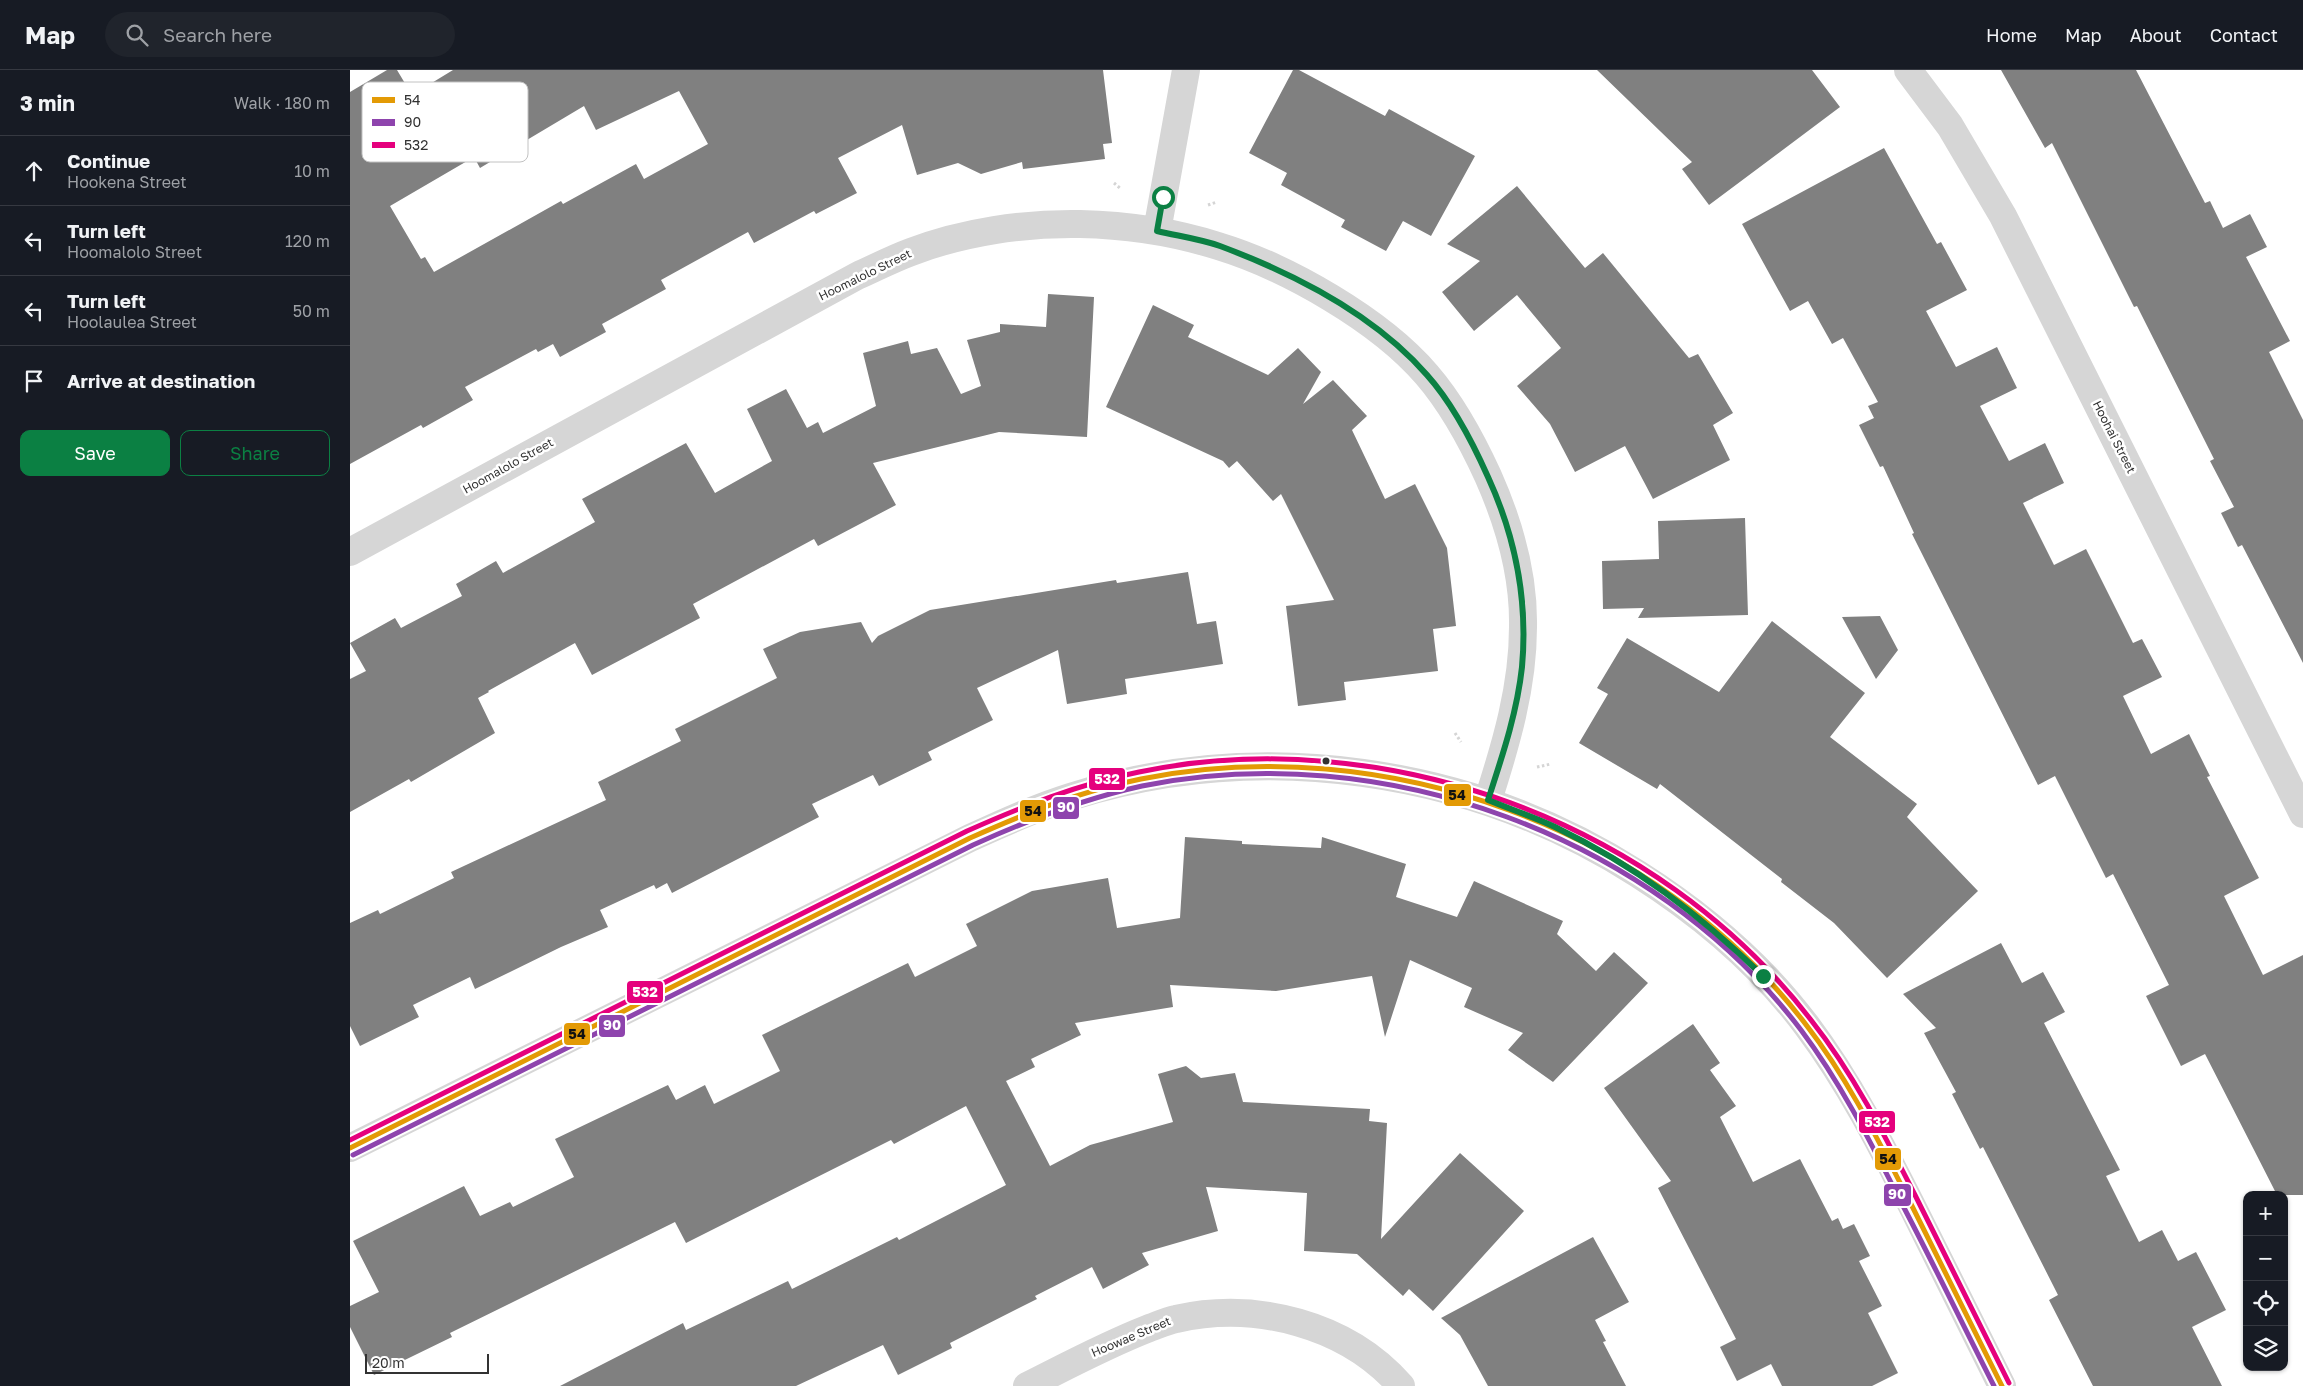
<!DOCTYPE html>
<html lang="en">
<head>
<meta charset="utf-8">
<style>
	body { margin:0; font-family:"Golos Text",sans-serif; background:#20242c; color:#f1f3f6 }
	.controls { position:absolute; right:15px; bottom:15px; display:grid; overflow:hidden; border-radius:10px; box-shadow:0 1px 4px #0004 }
	.controls button { width:45px; height:45px; display:grid; place-items:center; padding:0; border:0; border-bottom:1px solid #363941; background:#171b24; color:#f1f3f6; font:25px sans-serif }
	.scale { position:absolute; left:15px; bottom:12px; width:124px; box-sizing:border-box; padding-left:5px; border:2px solid #323232; border-top:0; font-size:14px; line-height:18px; white-space:nowrap; color:#323232; -webkit-text-stroke:4px #fff; paint-order:stroke }
	.stop { position:absolute; width:15px; height:15px; margin:-11px; border:4px solid #0b8043; border-radius:50%; background:#fff }
	.stop.end { background:#0b8043; border-color:#fff; box-shadow:0 1px 5px #0008 }
	.list { margin:0; padding:0; list-style:none }
	h2 { display:flex; justify-content:space-between; align-items:center; height:65px; margin:0; padding:0 20px; font-size:21px }
	h2 small { font-size:16px; font-weight:400; color:#9ea1a6 }
	.list li { display:grid; grid-template-columns:32px 1fr auto; gap:15px; align-items:center; box-sizing:border-box; height:70px; padding:0 20px; border-top:1px solid #363941 }
	.list b { display:block; font-size:19px; white-space:nowrap }
	.list p { margin:0; font-size:16px; white-space:nowrap; color:#9ea1a6 }
	.list em { font-size:16px; font-style:normal; color:#9ea1a6 }
	.actions { display:flex; gap:10px; padding:15px 20px }
	.actions a { flex:1; padding:11px 0; border:1px solid #0b8043; border-radius:10px; text-align:center; font-size:18px; color:#0b8043 }
	.actions .main { background:#0b8043; color:#fff }
	.icon { flex:none; width:28px; height:28px; fill:none; stroke:currentColor; stroke-width:2; stroke-linecap:round; stroke-linejoin:round }
	.map { position:relative; flex:none; width:1953px; height:1316px; overflow:hidden }
	header { display:flex; align-items:center; gap:30px; box-sizing:border-box; height:70px; padding:0 25px; background:#171b24; border-bottom:1px solid #363941 }
	header strong { font-size:24px }
	nav { display:flex; gap:28px; margin-inline-start:auto; font-size:18px }
	.search { width:350px; height:45px; background:#20242c; display:flex; align-items:center; gap:12px; box-sizing:border-box; padding:0 18px; border-radius:28px; color:#9ea1a6; font-size:19px }
	main { display:flex }
	aside { flex:1; background:#171b24 }
	.map>svg:first-child { display:block }
	.building { fill:#808080; fill-rule:evenodd }
	.lines { fill:none; stroke-linecap:round; stroke-linejoin:round }
	.path { stroke:#d5d5d5; stroke-width:3; stroke-dasharray:2.5 2.5; stroke-linecap:butt }
	.minor { stroke:#d6d6d6; stroke-width:28 }
	.tertiary { stroke:#d6d6d6; stroke-width:28 }
	.bus-1-casing { stroke:#fff; stroke-width:9 }
	.bus-2-casing { stroke:#fff; stroke-width:9 }
	.bus-3-casing { stroke:#fff; stroke-width:9 }
	.bus-1 { stroke:#e39a05; stroke-width:5 }
	.bus-2 { stroke:#8e44ad; stroke-width:5 }
	.bus-3 { stroke:#e5007d; stroke-width:5 }
	.route { stroke:#0b8043; stroke-width:6 }
	.bus-dot { fill:#323232; stroke:#fff; stroke-width:2 }
	.labels { text-anchor:middle; stroke-width:5; stroke-linejoin:round; paint-order:stroke }
	.street-label { font-size:12px; fill:#323232; stroke:#fff }
	.key { fill:#fff; stroke:#c2c2c2; stroke-width:1 }
	.key-label { font-size:14px; fill:#323232 }
	.line-badge { stroke:#fff; stroke-width:2 }
	.badge-label { font-size:14px; text-anchor:middle; font-weight:bold; fill:#fff }
	.pale-badge-label { font-size:14px; text-anchor:middle; font-weight:bold; fill:#111 }
</style>
</head>
<body>
<header>
<strong>Map</strong>
<div class="search"><svg class="icon" aria-label="search" viewBox="0 0 24 24"><circle cx="10" cy="10" r="6"/><path d="M15 15l6 6"/></svg>Search here</div>
<nav><a>Home</a><a>Map</a><a>About</a><a>Contact</a></nav>
</header>
<main>
<aside>
<h2>3 min<small>Walk · 180 m</small></h2>
<ul class="list">
<li><svg class="icon" aria-label="ahead" viewBox="0 0 24 24"><path d="M12 20V5M6 11l6-6 6 6"/></svg><div><b>Continue</b><p>Hookena Street</p></div><em>10 m</em></li>
<li><svg class="icon" aria-label="left" viewBox="0 0 24 24"><path d="M17 20v-9H6M10 6l-5 5 5 5"/></svg><div><b>Turn left</b><p>Hoomalolo Street</p></div><em>120 m</em></li>
<li><svg class="icon" aria-label="left" viewBox="0 0 24 24"><path d="M17 20v-9H6M10 6l-5 5 5 5"/></svg><div><b>Turn left</b><p>Hoolaulea Street</p></div><em>50 m</em></li>
<li><svg class="icon" aria-label="arrive" viewBox="0 0 24 24"><path d="M6 21V4h12l-3 4 3 4H6"/></svg><div><b>Arrive at destination</b></div></li>
</ul>
<div class="actions"><a class="main">Save</a><a>Share</a></div>
</aside>
<div class="map">
<svg width="1953" height="1316" viewBox="0 0 1953 1316">
	<rect width="100%" height="100%" fill="#fff"/>
	<path class="building" d="M 37,0 L 47,0 L 62,25 L 103,0 L 753,0 L 762,73 L 753,74 L 755,89 L 673,99 L 672,92 L 631,104 L 608,93 L 567,105 L 552,55 L 488,88 L 507,123 L 466,144 L 464,141 L 404,173 L 398,162 L 311,210 L 316,219 L 252,254 L 256,262 L 210,287 L 203,274 L 188,282 L 186,279 L 115,317 L 123,330 L 73,358 L 71,355 L 0,394 L 0,22 ZM 329,21 L 358,74 L 294,109 L 286,94 L 213,134 L 211,131 L 84,202 L 75,187 L 71,189 L 40,136 L 124,87 L 130,98 L 234,36 L 246,60 Z
		M 943,0 L 949,0 L 1035,46 L 1039,39 L 1125,86 L 1081,166 L 1053,151 L 1036,181 L 991,157 L 995,150 L 931,115 L 937,103 L 899,83 Z
		M 1247,0 L 1462,0 L 1490,37 L 1359,135 L 1332,99 L 1342,92 Z
		M 1651,0 L 1786,0 L 1855,133 L 1860,131 L 1873,158 L 1900,144 L 1917,177 L 1896,187 L 1940,271 L 1919,282 L 1953,350 L 1953,593 L 1892,475 L 1888,477 L 1871,443 L 1884,437 L 1860,391 L 1864,389 L 1787,236 L 1784,237 L 1702,73 L 1695,78 Z
		M 1534,78 L 1587,174 L 1591,172 L 1617,220 L 1576,241 L 1606,297 L 1647,277 L 1667,318 L 1630,336 L 1659,391 L 1695,373 L 1714,413 L 1673,433 L 1704,495 L 1736,479 L 1783,573 L 1792,569 L 1812,607 L 1773,626 L 1801,684 L 1839,664 L 1860,706 L 1857,707 L 1909,808 L 1874,826 L 1913,905 L 1953,885 L 1953,1125 L 1927,1125 L 1855,984 L 1831,996 L 1796,926 L 1819,915 L 1763,804 L 1756,808 L 1705,706 L 1688,715 L 1562,464 L 1564,463 L 1533,396 L 1530,397 L 1509,355 L 1524,348 L 1518,336 L 1528,332 L 1493,268 L 1482,274 L 1458,231 L 1440,241 L 1392,154 Z
		M 1167,116 L 1235,198 L 1253,183 L 1339,288 L 1348,284 L 1383,343 L 1363,355 L 1380,390 L 1303,429 L 1275,376 L 1225,402 L 1200,354 L 1167,316 L 1211,278 L 1167,225 L 1124,261 L 1092,222 L 1130,191 L 1097,174 Z
		M 698,224 L 744,227 L 737,367 L 649,362 L 523,393 L 546,435 L 468,476 L 464,469 L 343,534 L 350,548 L 242,605 L 225,573 L 138,621 L 139,622 L 128,628 L 145,663 L 61,712 L 59,709 L 0,742 L 0,609 L 16,601 L 0,573 L 45,548 L 51,558 L 112,526 L 106,514 L 146,491 L 153,503 L 245,452 L 232,429 L 336,373 L 365,423 L 422,391 L 397,339 L 436,319 L 457,358 L 468,352 L 473,363 L 526,336 L 513,283 L 558,271 L 561,284 L 587,278 L 611,324 L 631,316 L 617,270 L 650,262 L 650,254 L 696,257 Z
		M 803,235 L 844,255 L 838,267 L 918,305 L 948,278 L 971,302 L 953,334 L 983,310 L 1017,346 L 1002,360 L 1035,429 L 1065,414 L 1097,478 L 1106,556 L 1083,559 L 1088,601 L 994,612 L 996,630 L 948,636 L 936,536 L 984,530 L 931,424 L 923,431 L 887,391 L 879,398 L 873,391 L 756,337 Z
		M 1395,448 L 1398,545 L 1288,548 L 1294,538 L 1253,539 L 1252,491 L 1309,489 L 1308,451 Z
		M 838,502 L 847,554 L 866,551 L 873,594 L 775,609 L 777,624 L 717,634 L 708,580 L 627,618 L 643,650 L 578,682 L 582,690 L 529,716 L 523,705 L 462,734 L 469,747 L 322,823 L 317,813 L 306,819 L 304,815 L 250,840 L 258,857 L 211,877 L 125,919 L 120,907 L 63,935 L 69,947 L 10,976 L 0,956 L 0,853 L 28,840 L 30,844 L 104,808 L 101,802 L 256,730 L 248,712 L 331,671 L 325,659 L 427,608 L 413,579 L 450,562 L 511,552 L 522,573 L 528,566 L 580,540 L 766,510 L 767,513 Z
		M 1530,546 L 1548,580 L 1526,609 L 1492,547 Z
		M 1422,551 L 1515,623 L 1480,667 L 1567,734 L 1557,747 L 1628,821 L 1537,908 L 1484,853 L 1431,812 L 1432,809 L 1310,714 L 1307,719 L 1229,673 L 1258,624 L 1247,618 L 1277,568 L 1369,622 Z
		M 835,767 L 892,771 L 892,774 L 971,778 L 972,767 L 1056,794 L 1046,827 L 1107,847 L 1124,811 L 1213,851 L 1207,864 L 1246,901 L 1264,882 L 1298,913 L 1203,1012 L 1158,980 L 1173,963 L 1114,937 L 1122,918 L 1060,890 L 1035,967 L 1022,906 L 926,921 L 820,915 L 823,937 L 725,953 L 731,965 L 681,989 L 685,997 L 656,1011 L 700,1096 L 740,1075 L 823,1052 L 808,1004 L 836,996 L 851,1008 L 885,1003 L 893,1032 L 1020,1039 L 1019,1051 L 1037,1053 L 1031,1169 L 1110,1083 L 1174,1141 L 1083,1241 L 1059,1219 L 1053,1226 L 1007,1184 L 954,1181 L 957,1123 L 856,1117 L 868,1161 L 792,1183 L 799,1195 L 753,1219 L 742,1197 L 685,1226 L 687,1229 L 600,1273 L 602,1278 L 548,1305 L 533,1275 L 446,1316 L 210,1316 L 333,1253 L 336,1260 L 438,1211 L 442,1219 L 547,1167 L 549,1170 L 656,1115 L 616,1036 L 544,1074 L 541,1070 L 336,1173 L 325,1152 L 100,1263 L 102,1267 L 24,1305 L 0,1257 L 0,1236 L 29,1222 L 3,1171 L 114,1116 L 130,1146 L 160,1132 L 163,1137 L 224,1107 L 205,1069 L 318,1015 L 326,1030 L 355,1015 L 364,1034 L 430,1001 L 412,965 L 558,893 L 565,907 L 627,876 L 616,854 L 682,821 L 758,808 L 767,858 L 830,848 Z
		M 1651,873 L 1672,913 L 1693,902 L 1715,942 L 1694,953 L 1770,1100 L 1756,1106 L 1789,1172 L 1812,1160 L 1828,1191 L 1846,1182 L 1876,1240 L 1842,1257 L 1872,1316 L 1743,1316 L 1699,1230 L 1708,1225 L 1633,1077 L 1630,1079 L 1602,1024 L 1606,1022 L 1574,963 L 1586,958 L 1553,924 Z
		M 1343,954 L 1370,993 L 1360,1000 L 1386,1036 L 1370,1047 L 1403,1112 L 1450,1089 L 1482,1151 L 1488,1148 L 1493,1159 L 1504,1154 L 1520,1186 L 1509,1191 L 1532,1236 L 1518,1243 L 1548,1303 L 1522,1316 L 1432,1316 L 1421,1294 L 1387,1311 L 1370,1277 L 1386,1269 L 1308,1118 L 1321,1111 L 1254,1018 Z
		M 1243,1167 L 1279,1232 L 1245,1250 L 1256,1271 L 1253,1272 L 1276,1316 L 1138,1316 L 1110,1265 L 1091,1248 Z"/>
	<g class="lines">
		<path class="path" d="M 764,113 L 771,119
			M 858,135 L 867,132
			M 1105,663 L 1111,672
			M 1187,697 L 1201,694"/>
		<path class="minor" d="M 1558,0 L 1600,56 L 1653,146 L 1953,744
			M 807,161 L 836,0
			M 0,482 L 507,206 C 525,198 542,189 561,182 C 613,162 675,153 730,154 C 776,155 824,162 868,176 C 937,197 1030,250 1077,305 C 1102,334 1122,371 1138,406 C 1159,453 1174,505 1173,557 C 1173,617 1156,674 1138,730
			M 677,1316 C 717,1296 756,1275 797,1259 C 806,1256 816,1251 826,1249 C 906,1231 997,1254 1051,1316"/>
		<path class="tertiary" d="M 0,1078 L 620,768 C 653,753 685,738 720,727 C 910,667 1121,697 1288,804 C 1351,844 1412,896 1457,956 C 1499,1012 1530,1073 1562,1136 C 1592,1196 1622,1256 1652,1316"/>
		<defs>
			<path id="bus-1" d="M 0,1078 L 620,768 C 676,743 731,721 791,709 C 1033,660 1307,758 1457,956 C 1498,1009 1528,1070 1559,1130 C 1590,1192 1621,1254 1652,1316"/>
			<path id="bus-2" d="M 3,1085 L 623,775 C 678,750 733,729 792,716 C 1031,667 1303,765 1451,960 C 1491,1013 1521,1073 1551,1132 C 1583,1193 1613,1255 1644,1316"/>
			<path id="bus-3" d="M 0,1070 L 617,761 C 673,736 729,714 789,702 C 1034,651 1309,752 1461,950 C 1503,1003 1534,1064 1565,1125 C 1596,1187 1627,1250 1659,1313"/>
		</defs>
		<use href="#bus-1" class="bus-1-casing"/>
		<use href="#bus-2" class="bus-2-casing"/>
		<use href="#bus-3" class="bus-3-casing"/>
		<use href="#bus-1" class="bus-1"/>
		<use href="#bus-2" class="bus-2"/>
		<use href="#bus-3" class="bus-3"/>
	</g>
	<g class="lines">
		<path class="route" d="M 813,127 L 807,161 C 828,166 850,169 870,176 C 945,204 1024,244 1077,305 C 1103,334 1122,371 1138,407 C 1165,466 1178,531 1172,597 C 1167,643 1152,687 1138,730 C 1160,739 1184,747 1205,757 C 1286,796 1349,844 1413,906"/>
	</g>
	<circle class="bus-dot" cx="976" cy="691" r="4.5"/>
	<g class="labels">
		<g class="street-label">
			<text transform="translate(515 205) rotate(-26)" y="4">Hoomalolo Street</text>
			<text transform="translate(1764 367) rotate(63)" y="4">Hoohai Street</text>
			<text transform="translate(158 396) rotate(-29)" y="4">Hoomalolo Street</text>
			<text transform="translate(781 1267) rotate(-23)" y="4">Hoowae Street</text>
		</g>
	</g>
	<rect x="12" y="12" width="166" height="80" rx="8" class="key"/>
	<rect x="22" y="27" width="23" height="6" fill="#e39a05"/>
	<rect x="22" y="49" width="23" height="7" fill="#8e44ad"/>
	<rect x="22" y="72" width="23" height="6" fill="#e5007d"/>
	<g class="key-label">
		<text x="54" y="35">54</text>
		<text x="54" y="57">90</text>
		<text x="54" y="80">532</text>
	</g>
	<g class="line-badge">
		<rect x="738" y="697" width="38" height="24" rx="5" fill="#e5007d"/>
		<rect x="1093" y="713" width="29" height="24" rx="5" fill="#e39a05"/>
		<rect x="702" y="726" width="28" height="24" rx="5" fill="#8e44ad"/>
		<rect x="669" y="729" width="28" height="24" rx="5" fill="#e39a05"/>
		<rect x="276" y="910" width="38" height="24" rx="5" fill="#e5007d"/>
		<rect x="248" y="944" width="28" height="24" rx="5" fill="#8e44ad"/>
		<rect x="213" y="952" width="28" height="24" rx="5" fill="#e39a05"/>
		<rect x="1508" y="1040" width="38" height="24" rx="5" fill="#e5007d"/>
		<rect x="1524" y="1077" width="28" height="24" rx="5" fill="#e39a05"/>
		<rect x="1533" y="1113" width="29" height="24" rx="5" fill="#8e44ad"/>
	</g>
	<g class="badge-label">
		<text x="757" y="714">532</text>
		<text x="716" y="742">90</text>
		<text x="295" y="927">532</text>
		<text x="262" y="960">90</text>
		<text x="1527" y="1057">532</text>
		<text x="1547" y="1129">90</text>
	</g>
	<g class="pale-badge-label">
		<text x="1107" y="730">54</text>
		<text x="683" y="746">54</text>
		<text x="227" y="969">54</text>
		<text x="1538" y="1094">54</text>
	</g>
</svg>
<div class="controls">
<button>+</button>
<button>−</button>
<button><svg class="icon" aria-label="locate" viewBox="0 0 24 24"><circle cx="12" cy="12" r="6"/><path d="M12 2v4M12 18v4M2 12h4M18 12h4"/></svg></button>
<button><svg class="icon" aria-label="layers" viewBox="0 0 24 24"><path d="M12 4l9 5-9 5-9-5zM3 14l9 5 9-5"/></svg></button>
</div>
<div class="scale">20 m</div>
<div class="stop" style="left:813px;top:127px"></div>
<div class="stop end" style="left:1413px;top:906px"></div>
</div>
</main>
</body>
</html>
